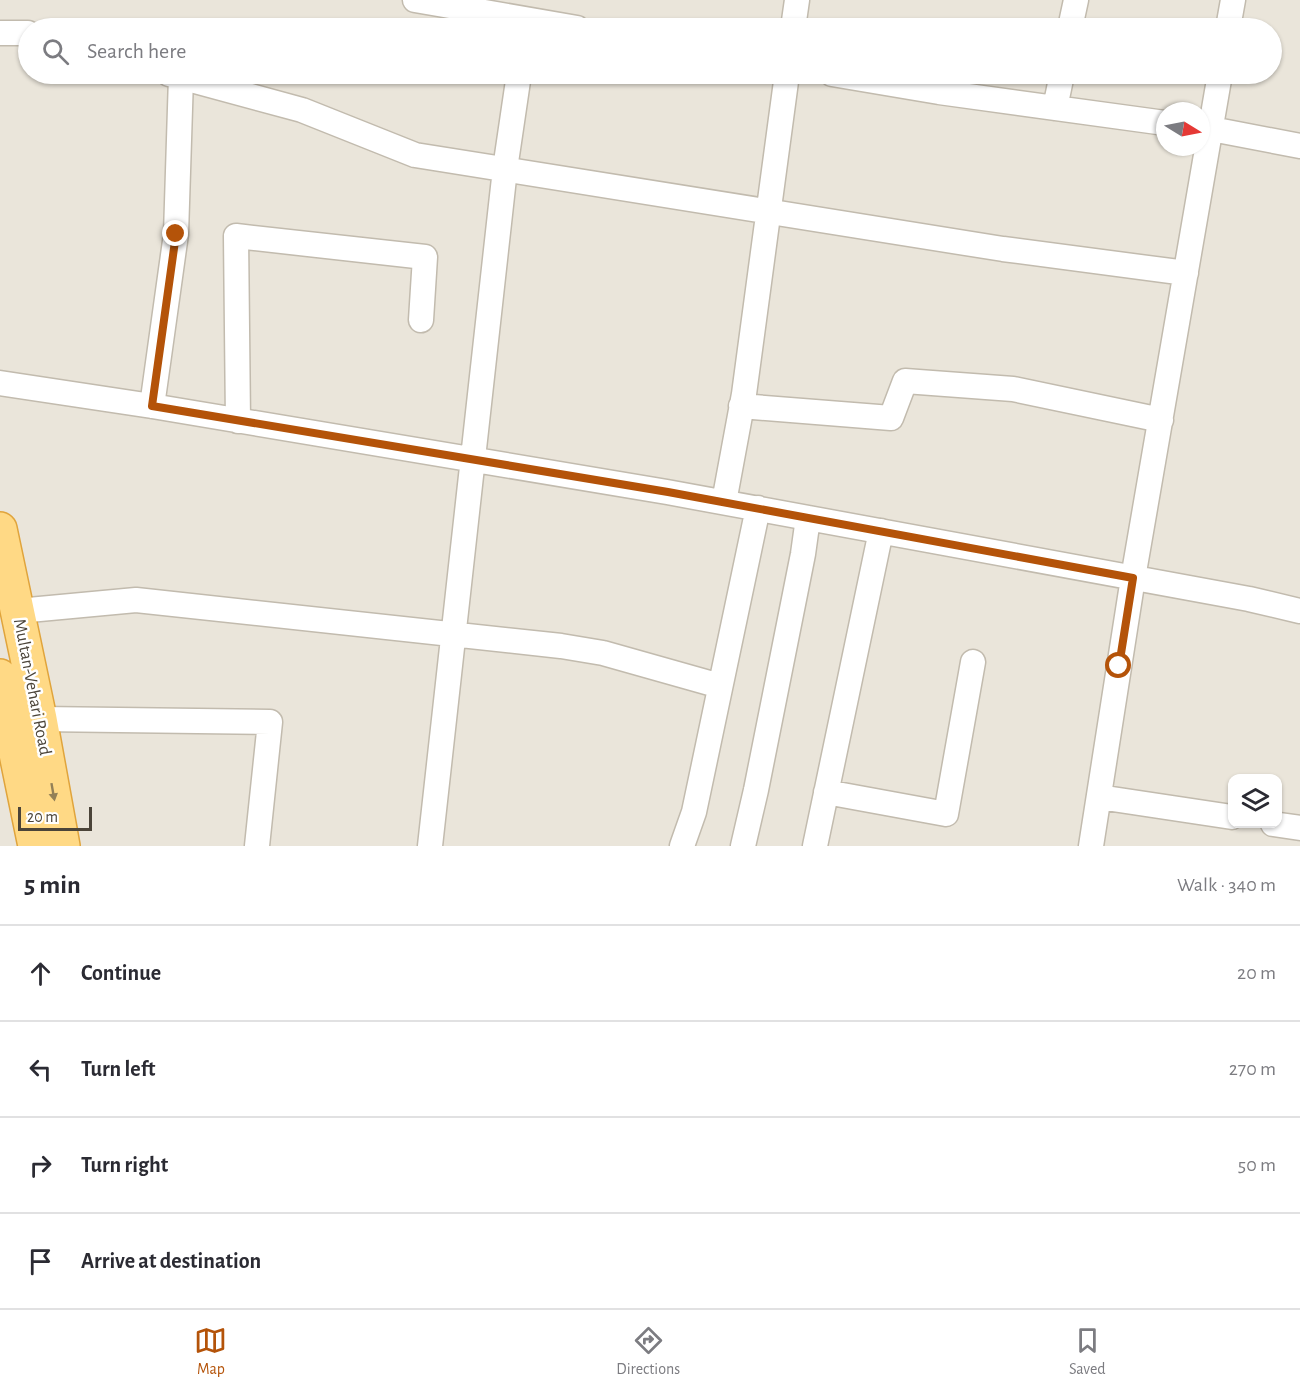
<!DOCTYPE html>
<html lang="en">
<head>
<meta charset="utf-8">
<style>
	body { margin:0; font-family:"Alegreya Sans",sans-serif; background:#f7f7f7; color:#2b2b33 }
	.controls { position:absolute; right:18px; bottom:18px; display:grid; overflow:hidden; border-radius:12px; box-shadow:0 2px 4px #0004 }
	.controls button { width:54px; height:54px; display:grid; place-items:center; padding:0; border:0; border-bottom:2px solid #e1e1e2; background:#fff; color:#2b2b33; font:30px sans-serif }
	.compass { position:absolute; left:1156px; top:102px; width:54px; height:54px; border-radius:50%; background:#fff; box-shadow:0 2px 4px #0004; rotate:100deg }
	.scale { position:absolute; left:18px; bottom:15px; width:74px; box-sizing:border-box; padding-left:6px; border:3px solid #4b4439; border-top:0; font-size:16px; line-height:21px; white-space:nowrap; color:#4b4439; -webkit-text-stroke:4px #fff; paint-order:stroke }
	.stop { position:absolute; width:18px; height:18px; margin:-14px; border:4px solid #b45309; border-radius:50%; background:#fff }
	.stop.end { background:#b45309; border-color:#fff; box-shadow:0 2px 6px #0008 }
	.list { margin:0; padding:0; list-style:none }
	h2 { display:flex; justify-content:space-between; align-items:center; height:78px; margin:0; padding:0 24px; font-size:26px }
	h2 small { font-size:20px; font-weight:400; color:#7c7c81 }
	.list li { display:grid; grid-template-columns:39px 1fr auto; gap:18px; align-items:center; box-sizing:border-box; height:96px; padding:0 24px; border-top:2px solid #e1e1e2 }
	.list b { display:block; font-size:22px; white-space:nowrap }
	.list em { font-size:20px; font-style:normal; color:#7c7c81 }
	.icon { flex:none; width:33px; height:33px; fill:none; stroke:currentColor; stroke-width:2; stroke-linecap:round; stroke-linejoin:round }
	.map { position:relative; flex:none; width:1300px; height:846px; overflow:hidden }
	.search { position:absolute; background:#fff; box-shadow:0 2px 4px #0004; left:18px; right:18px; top:18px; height:66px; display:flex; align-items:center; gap:15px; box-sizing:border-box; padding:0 21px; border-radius:33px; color:#7c7c81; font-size:22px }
	.sheet { height:462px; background:#fff }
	nav { display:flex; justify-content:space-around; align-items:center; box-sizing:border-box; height:84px; border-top:2px solid #e1e1e2; background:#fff; font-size:16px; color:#7c7c81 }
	nav a { display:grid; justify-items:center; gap:3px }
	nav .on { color:#b45309 }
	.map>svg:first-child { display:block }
	.residential { fill:#eae5da; fill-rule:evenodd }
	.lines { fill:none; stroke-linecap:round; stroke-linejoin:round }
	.minor-casing { stroke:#c2bbae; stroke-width:27 }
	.trunk-casing { stroke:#e0a43c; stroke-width:36 }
	.minor { stroke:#fff; stroke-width:24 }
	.trunk { stroke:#ffd985; stroke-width:33 }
	.oneway { fill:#938057 }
	.route { stroke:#b45309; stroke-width:8 }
	.labels { text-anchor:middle; stroke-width:5; stroke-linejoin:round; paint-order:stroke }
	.street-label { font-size:18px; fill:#4b4439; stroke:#fff }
</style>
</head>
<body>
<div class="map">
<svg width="1300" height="846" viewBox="0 0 1300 846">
	<rect width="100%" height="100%" fill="#f6f3ec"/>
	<path class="residential" d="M 0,0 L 1300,0 L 1300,846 L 0,846 ZM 28,28 L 1272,28 L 1272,74 L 28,74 ZM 1165,111 L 1201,111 L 1201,147 L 1165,147 ZM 1232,778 L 1278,778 L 1278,824 L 1232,824 Z"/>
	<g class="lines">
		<defs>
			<path id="minor" d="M 415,0 L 577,28
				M 793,28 L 797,0
				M 1070,28 L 1076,0
				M 1228,28 L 1233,0
				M 0,33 L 28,33
				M 169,74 L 302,110 L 415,155 L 1003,249 L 1186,273
				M 832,74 L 939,92 L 1165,123
				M 1055,108 L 1062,74
				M 1201,127 L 1300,146
				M 0,383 L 152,406 L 667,492 L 1249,599 L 1300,611
				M 152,406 L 176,234 L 181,77
				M 741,406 L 891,418 L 905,381 L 1013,389 L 1161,420
				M 238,421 L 236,236 L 425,257 L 421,320
				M 724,502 L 744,394 L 787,74
				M 18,611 L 136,600 L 561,646 L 603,653 L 720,686
				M 40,719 L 270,722 L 257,846
				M 826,792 L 946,814 L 973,662
				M 1099,797 L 1232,817
				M 1273,824 L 1300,828
				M 430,846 L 505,169 L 519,74
				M 682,846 L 694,812 L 758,508
				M 743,846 L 756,790 L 803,554 L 808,518
				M 815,846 L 881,531
				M 1091,846 L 1133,578 L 1220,74"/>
			<path id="trunk" d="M 0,529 L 40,719 L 63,846
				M 0,676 L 35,846"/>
		</defs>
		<use href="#minor" class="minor-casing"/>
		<use href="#trunk" class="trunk-casing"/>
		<use href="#minor" class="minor"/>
		<use href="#trunk" class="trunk"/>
	</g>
	<defs><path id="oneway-solid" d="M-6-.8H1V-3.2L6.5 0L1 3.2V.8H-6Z" transform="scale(1.5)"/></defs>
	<use class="oneway" href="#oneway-solid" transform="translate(53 792) rotate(80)"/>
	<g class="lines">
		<path class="route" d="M 176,234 L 152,406 L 668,492 L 1133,578 L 1119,666"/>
	</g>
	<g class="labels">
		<g class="street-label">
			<text transform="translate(33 687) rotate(79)" y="6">Multan-Vehari Road</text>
		</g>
	</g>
</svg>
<div class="controls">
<button><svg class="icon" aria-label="layers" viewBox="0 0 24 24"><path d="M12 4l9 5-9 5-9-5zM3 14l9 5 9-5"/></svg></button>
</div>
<svg class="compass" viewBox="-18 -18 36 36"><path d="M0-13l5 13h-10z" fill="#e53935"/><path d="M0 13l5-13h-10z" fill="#7c7c81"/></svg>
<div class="scale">20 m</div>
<div class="stop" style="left:1119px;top:666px"></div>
<div class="stop end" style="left:176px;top:234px"></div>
<div class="search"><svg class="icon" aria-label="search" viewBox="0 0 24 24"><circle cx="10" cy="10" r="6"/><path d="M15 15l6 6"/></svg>Search here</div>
</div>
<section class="sheet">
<h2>5 min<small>Walk · 340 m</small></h2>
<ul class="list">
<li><svg class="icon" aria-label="ahead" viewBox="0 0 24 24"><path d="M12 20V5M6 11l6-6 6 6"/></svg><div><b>Continue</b></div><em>20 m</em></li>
<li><svg class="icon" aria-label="left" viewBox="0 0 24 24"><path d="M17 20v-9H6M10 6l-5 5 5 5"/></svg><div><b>Turn left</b></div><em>270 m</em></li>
<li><svg class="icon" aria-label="right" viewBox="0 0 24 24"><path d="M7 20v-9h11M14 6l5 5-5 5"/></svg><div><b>Turn right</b></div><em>50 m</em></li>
<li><svg class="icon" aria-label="arrive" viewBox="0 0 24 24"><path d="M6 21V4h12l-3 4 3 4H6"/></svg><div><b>Arrive at destination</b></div></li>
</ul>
</section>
<nav>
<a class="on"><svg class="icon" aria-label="map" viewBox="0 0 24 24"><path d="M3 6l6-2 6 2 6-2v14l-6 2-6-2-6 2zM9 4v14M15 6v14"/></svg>Map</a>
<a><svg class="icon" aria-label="directions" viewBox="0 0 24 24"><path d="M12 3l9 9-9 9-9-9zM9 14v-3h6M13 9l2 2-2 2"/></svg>Directions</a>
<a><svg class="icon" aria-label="saved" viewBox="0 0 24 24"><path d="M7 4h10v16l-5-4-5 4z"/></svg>Saved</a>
</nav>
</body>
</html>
